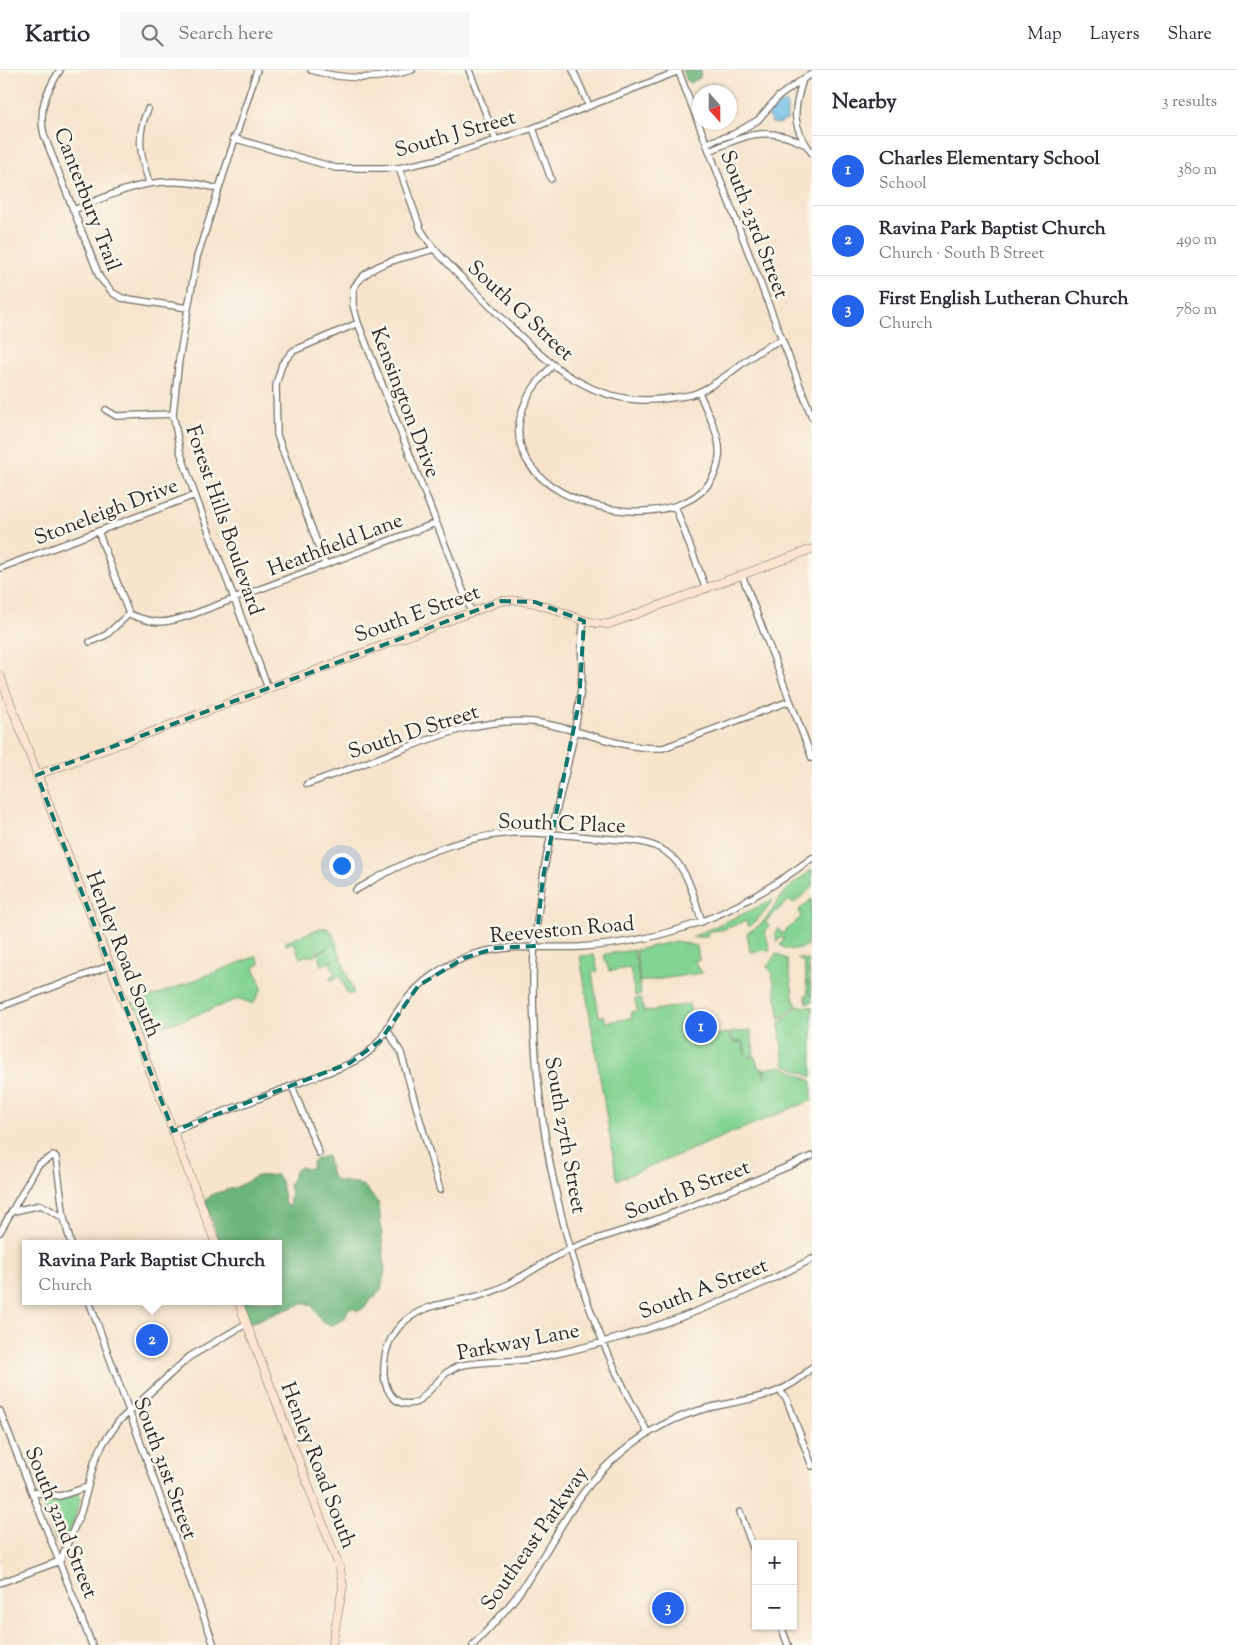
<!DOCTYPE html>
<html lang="en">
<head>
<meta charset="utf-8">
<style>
	body { margin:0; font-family:"Sorts Mill Goudy",serif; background:#f7f7f7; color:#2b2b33 }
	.controls { position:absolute; right:15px; bottom:15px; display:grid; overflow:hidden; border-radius:0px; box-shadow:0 1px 4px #0004 }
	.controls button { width:45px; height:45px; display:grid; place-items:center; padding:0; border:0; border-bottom:1px solid #e1e1e2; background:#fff; color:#2b2b33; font:25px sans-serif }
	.compass { position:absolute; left:692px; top:15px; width:45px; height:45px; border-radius:50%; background:#fff; box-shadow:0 1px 4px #0004; rotate:159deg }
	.you { position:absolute; left:341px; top:795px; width:18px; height:18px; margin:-12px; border:4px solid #fff; border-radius:50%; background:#1a73e8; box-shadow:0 0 0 8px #1a73e833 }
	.badge { display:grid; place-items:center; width:32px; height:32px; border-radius:50%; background:#2563eb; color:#fff; font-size:16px; font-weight:700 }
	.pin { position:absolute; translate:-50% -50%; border:2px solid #fff; box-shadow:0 1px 5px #0006 }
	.popup { position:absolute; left:22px; top:1170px; width:260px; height:65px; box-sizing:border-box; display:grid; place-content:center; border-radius:0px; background:#fff; filter:drop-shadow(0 1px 4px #0005); font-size:16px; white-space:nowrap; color:#7c7c81 }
	.popup b { font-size:19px; color:#2b2b33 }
	.popup::after { content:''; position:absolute; left:50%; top:100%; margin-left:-10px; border:10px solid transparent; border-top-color:#fff }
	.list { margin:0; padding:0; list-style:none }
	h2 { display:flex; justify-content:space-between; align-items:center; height:65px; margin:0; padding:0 20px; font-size:21px }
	h2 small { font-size:16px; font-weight:400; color:#7c7c81 }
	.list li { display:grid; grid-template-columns:32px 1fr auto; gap:15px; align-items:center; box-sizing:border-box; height:70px; padding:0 20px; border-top:1px solid #e1e1e2 }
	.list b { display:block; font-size:19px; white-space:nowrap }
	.list p { margin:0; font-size:16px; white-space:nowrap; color:#7c7c81 }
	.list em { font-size:16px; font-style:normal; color:#7c7c81 }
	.icon { flex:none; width:28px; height:28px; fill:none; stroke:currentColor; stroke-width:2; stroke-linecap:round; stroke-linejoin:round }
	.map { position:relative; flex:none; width:812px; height:1575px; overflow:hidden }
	header { display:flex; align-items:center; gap:30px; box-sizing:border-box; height:70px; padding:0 25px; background:#fff; border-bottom:1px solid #e1e1e2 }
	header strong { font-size:24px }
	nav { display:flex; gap:28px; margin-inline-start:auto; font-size:18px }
	.search { width:350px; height:45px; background:#f7f7f7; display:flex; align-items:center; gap:12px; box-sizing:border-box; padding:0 18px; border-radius:0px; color:#7c7c81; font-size:19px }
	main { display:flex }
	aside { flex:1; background:#fff }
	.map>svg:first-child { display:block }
	.green { fill:#83d392; stroke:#577f5e }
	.forest { fill:#6ab57c; stroke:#4a7054 }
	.water { fill:#66b7e2; stroke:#487186 }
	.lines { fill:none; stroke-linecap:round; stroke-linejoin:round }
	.street-casing { stroke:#726c64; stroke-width:8 }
	.secondary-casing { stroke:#726c64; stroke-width:9 }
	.street { stroke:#fff; stroke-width:5.5 }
	.secondary { stroke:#fde4d0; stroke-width:8 }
	.marked { fill:none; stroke:#0f766e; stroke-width:4; stroke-dasharray:10 6; stroke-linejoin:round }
	.labels { text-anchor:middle; stroke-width:5; stroke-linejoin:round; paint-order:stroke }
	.street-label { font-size:21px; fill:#2b2b2b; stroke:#fbf7ec }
</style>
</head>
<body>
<header>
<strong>Kartio</strong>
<div class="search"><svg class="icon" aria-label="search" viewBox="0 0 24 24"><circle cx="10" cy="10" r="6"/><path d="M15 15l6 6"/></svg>Search here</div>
<nav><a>Map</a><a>Layers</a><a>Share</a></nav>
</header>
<main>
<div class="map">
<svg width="812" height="1575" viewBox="0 0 812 1575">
	<rect width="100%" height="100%" fill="#fbf7ec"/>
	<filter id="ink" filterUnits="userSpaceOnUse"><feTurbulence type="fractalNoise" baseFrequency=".02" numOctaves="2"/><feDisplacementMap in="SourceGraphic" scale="10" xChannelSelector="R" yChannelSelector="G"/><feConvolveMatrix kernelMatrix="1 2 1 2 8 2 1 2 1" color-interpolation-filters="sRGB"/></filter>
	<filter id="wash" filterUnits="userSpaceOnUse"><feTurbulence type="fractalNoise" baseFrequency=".0096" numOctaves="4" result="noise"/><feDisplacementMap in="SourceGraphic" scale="20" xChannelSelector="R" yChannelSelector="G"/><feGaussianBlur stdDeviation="1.12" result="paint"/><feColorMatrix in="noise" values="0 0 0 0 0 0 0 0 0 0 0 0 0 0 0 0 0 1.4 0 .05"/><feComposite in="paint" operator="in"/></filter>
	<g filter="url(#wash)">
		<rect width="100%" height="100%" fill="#f6e4cd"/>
		<path class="green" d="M 812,800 L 812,817 L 794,833 L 788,831 L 765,852 L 769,855 L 765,863 L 770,879 L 768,882 L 766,880 L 750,882 L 747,863 C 772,850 771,837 787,820 C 794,812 804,806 812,800 Z
			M 812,829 L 807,876 C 797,879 788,882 780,875 L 784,869 L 781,867 L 777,872 L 775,862 L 779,858 L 782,864 L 801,847 L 799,840 Z
			M 773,830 L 765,842 L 750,856 L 747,855 L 746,851 L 722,860 L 709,861 L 707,867 L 692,867 Z
			M 320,858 L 328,858 L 332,862 L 354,923 L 348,925 L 340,906 L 331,910 L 329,907 L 335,904 L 330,893 L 333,891 L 322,895 L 318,883 L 328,878 L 317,882 L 317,884 L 309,887 L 308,885 L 300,888 L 294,872 L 286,875 L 286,872 Z
			M 676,871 L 697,876 L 699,890 L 694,891 L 702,903 L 640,912 L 636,880 Z
			M 634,880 L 641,925 L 635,926 L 630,898 L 609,901 L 604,886 L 605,884 Z
			M 776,884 L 787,889 L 794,930 L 797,935 L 780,950 L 772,902 L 767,897 Z
			M 594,885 L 598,901 L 592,902 L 599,946 L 604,946 L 606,952 L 632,948 L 631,942 L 637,941 L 635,929 L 641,928 L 644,942 L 689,934 L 693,952 L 688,953 L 690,964 L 696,963 L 695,959 L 712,958 L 714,965 L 727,963 L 734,973 L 742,972 L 746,986 L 744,972 L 735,972 L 729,963 L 751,960 L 754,985 L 749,987 L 755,987 L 759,999 L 763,998 L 764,1007 L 766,1007 L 764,999 L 782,996 L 812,1011 L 812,1030 L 617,1110 L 580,886 Z
			M 257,886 L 260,894 L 254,897 L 262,918 L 253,934 L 240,929 L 235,930 C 218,936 152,966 139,955 L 130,935 Z
			M 797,888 L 808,890 L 812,932 L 807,933 L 805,925 L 808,924 L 804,893 Z
			M 798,936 L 812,937 L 812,1007 L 784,994 L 779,954 Z
			M 79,1423 L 81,1427 L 72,1456 L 63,1473 L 57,1472 L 41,1434 L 41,1429 L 65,1429 Z"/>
		<path class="forest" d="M 682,0 L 701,0 L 700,8 L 690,13 L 687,11 Z
			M 327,1086 L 332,1106 L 337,1111 L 356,1113 L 364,1116 L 379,1134 L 385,1199 L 381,1219 L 375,1227 L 370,1230 L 365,1238 L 358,1241 L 352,1238 L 348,1240 L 345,1248 L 333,1255 L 323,1253 L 312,1235 L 304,1233 L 250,1253 L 242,1231 L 278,1231 L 278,1174 L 220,1174 L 205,1131 L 213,1124 L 237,1117 L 257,1106 L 277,1105 L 281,1111 L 285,1134 L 289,1137 L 291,1123 L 289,1115 L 296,1100 L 301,1097 L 307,1099 L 313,1097 L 312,1092 L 316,1089 Z"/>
		<path class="water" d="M 787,32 L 787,50 L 778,54 L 772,53 L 768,46 C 773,39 778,33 787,32 Z"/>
	</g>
	<g filter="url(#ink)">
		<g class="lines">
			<defs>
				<path id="street" d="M 60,0 C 46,22 38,39 44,65 L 100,208 L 113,223 L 122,228 L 188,238
					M 257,0 L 197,187 L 179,290 L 173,344 L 180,381 L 195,425 L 268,618
					M 311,0 C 344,10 379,10 412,0
					M 469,0 L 496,70
					M 573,0 L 589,36
					M 678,0 L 812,347
					M 812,4 L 803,9 C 793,41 791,55 812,83
					M 148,39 C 136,64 140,86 149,112
					M 533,58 L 551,109
					M 233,68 L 336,98 L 399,98 L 435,90 L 533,58 L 679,1
					M 706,73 L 734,64 L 758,50 L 778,27 L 803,9
					M 710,81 C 744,65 768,55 804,74
					M 399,98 L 421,160 L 434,179 C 455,201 476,222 498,244 C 546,292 595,341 670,328 C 679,327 691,326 699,322 C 730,308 751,281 782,270
					M 73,140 C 125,119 161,101 218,119
					M 434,179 C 405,189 369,190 353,219 L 353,235 L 358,253 L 471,541
					M 552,296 C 543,306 532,317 527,329 C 472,439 709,486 719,387 C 722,366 706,341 699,322
					M 106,340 L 116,346 L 173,344
					M 675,436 L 706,519
					M 98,461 L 129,544 C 156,555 164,554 191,545 L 436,453
					M 325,494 L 277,365 L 276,315 L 282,294 L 293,281 L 358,253
					M 0,498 L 195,425
					M 742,505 L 812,688
					M 584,551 C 580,569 582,586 582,605 C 581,623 578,642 575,659 C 566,709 550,757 543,807 C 538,841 533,878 533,912 C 533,1067 570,1228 648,1363
					M 90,572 L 106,565 L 129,544
					M 307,714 C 338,703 369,692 400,680 C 443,664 485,648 533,652 C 577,657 619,680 663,678 L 790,631
					M 356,820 C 404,791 456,767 512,763 C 541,761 571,766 600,768 C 622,770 647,769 666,782 C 688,797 694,828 702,852
					M 0,937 L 109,896
					M 387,959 L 401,983 L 440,1120
					M 292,1016 L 319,1083
					M 173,1061 C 217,1044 261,1028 304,1011 C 325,1003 348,997 366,984 C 381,973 386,959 395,945 C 412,919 436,899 464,888 C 502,872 540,879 580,877 C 672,871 739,843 812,788
					M 812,1086 C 760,1109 708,1130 655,1150 C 628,1160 599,1167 573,1178 C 545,1190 521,1210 493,1221 C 463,1234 431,1229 405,1251 C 388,1266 383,1284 384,1305 C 386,1324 397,1339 418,1332 L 446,1303 L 458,1296 C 483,1290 511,1293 537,1288 C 632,1269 726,1234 812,1189
					M 14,1141 L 41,1135 L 64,1148
					M 0,1162 L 38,1095 L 53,1086 L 56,1087 L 64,1148 L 71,1174
					M 89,1231 L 214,1575
					M 781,1322 L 787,1330 L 812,1396
					M 0,1341 L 92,1575
					M 33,1422 L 60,1426 L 87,1417
					M 740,1442 L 756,1486
					M 0,1513 L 60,1491 L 81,1442 L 95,1390 L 104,1372 L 119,1351 L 189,1287 L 246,1254
					M 781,1556 L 788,1575
					M 473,1575 C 488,1560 503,1544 516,1527 C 552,1479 573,1421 621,1383 C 646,1362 676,1346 708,1338 C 747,1328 783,1329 812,1297"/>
				<path id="secondary" d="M 0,606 L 216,1174
					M 37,705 L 501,531 C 542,525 571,554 609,554 L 812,479
					M 238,1231 L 340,1499 L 343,1516 L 332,1575"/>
			</defs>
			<use href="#street" class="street-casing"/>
			<use href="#secondary" class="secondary-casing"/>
			<use href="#street" class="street"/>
			<use href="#secondary" class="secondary"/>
		</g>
	</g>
	<path class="marked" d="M 501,531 L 535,532 L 584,551 L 579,633 L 543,807 L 536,876 L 496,878 L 464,888 L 418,916 L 380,971 L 350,993 L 173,1061 L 37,705 Z"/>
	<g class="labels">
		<g class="street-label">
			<text transform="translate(455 63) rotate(-16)" y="7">South J Street</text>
			<text transform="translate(88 129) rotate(69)" y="7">Canterbury Trail</text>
			<text transform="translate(755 154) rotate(69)" y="7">South 23rd Street</text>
			<text transform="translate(521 240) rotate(43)" y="7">South G Street</text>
			<text transform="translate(406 332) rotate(69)" y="7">Kensington Drive</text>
			<text transform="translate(106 441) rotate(-21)" y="7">Stoneleigh Drive</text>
			<text transform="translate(225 450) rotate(71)" y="7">Forest Hills Boulevard</text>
			<text transform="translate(335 474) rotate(-21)" y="7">Heathfield Lane</text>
			<text transform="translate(417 543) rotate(-20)" y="7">South E Street</text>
			<text transform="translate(413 661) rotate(-18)" y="7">South D Street</text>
			<text transform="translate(562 753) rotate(2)" y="7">South C Place</text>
			<text transform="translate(562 859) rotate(-5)" y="7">Reeveston Road</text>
			<text transform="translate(124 884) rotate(69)" y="7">Henley Road South</text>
			<text transform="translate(566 1065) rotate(80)" y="7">South 27th Street</text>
			<text transform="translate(687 1119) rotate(-21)" y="7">South B Street</text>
			<text transform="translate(703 1218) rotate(-21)" y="7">South A Street</text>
			<text transform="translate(518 1271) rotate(-11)" y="7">Parkway Lane</text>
			<text transform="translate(319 1395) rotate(69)" y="7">Henley Road South</text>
			<text transform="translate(166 1398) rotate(70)" y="7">South 31st Street</text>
			<text transform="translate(62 1452) rotate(68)" y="7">South 32nd Street</text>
			<text transform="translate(534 1468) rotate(-55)" y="7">Southeast Parkway</text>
		</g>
	</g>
</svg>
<div class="controls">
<button>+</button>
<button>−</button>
</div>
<svg class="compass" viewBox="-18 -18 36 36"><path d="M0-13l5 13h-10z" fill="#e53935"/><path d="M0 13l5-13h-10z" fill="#7c7c81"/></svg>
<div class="you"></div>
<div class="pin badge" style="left:701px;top:957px">1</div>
<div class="pin badge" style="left:152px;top:1270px">2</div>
<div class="popup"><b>Ravina Park Baptist Church</b>Church</div>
<div class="pin badge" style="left:668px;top:1538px">3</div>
</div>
<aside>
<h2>Nearby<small>3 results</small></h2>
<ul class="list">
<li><span class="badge">1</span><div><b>Charles Elementary School</b><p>School</p></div><em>380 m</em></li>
<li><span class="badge">2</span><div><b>Ravina Park Baptist Church</b><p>Church · South B Street</p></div><em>490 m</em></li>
<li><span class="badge">3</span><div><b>First English Lutheran Church</b><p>Church</p></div><em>780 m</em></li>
</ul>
</aside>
</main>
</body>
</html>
